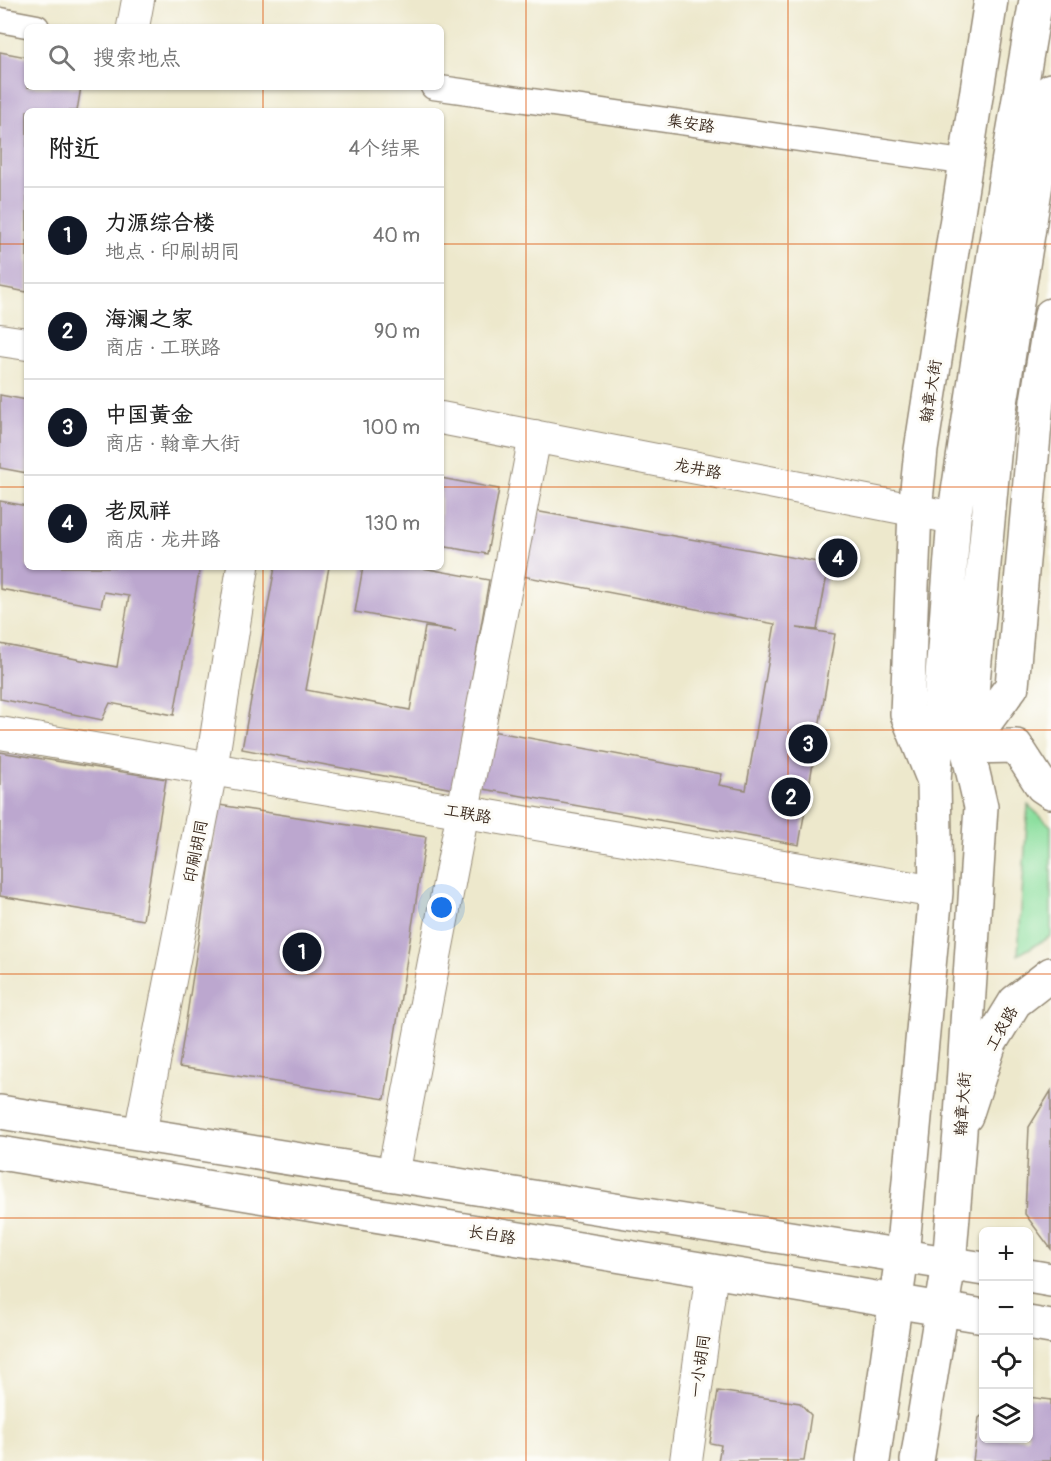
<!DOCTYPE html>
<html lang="zh">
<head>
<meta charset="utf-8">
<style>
	body { margin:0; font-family:Pangolin,"LXGW WenKai TC",sans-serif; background:#f2f2f2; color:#222 }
	.controls { position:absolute; right:18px; bottom:18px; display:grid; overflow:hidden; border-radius:9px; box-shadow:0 2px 4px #0004 }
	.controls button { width:54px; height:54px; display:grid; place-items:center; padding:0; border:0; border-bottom:2px solid #e0e0e0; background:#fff; color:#222; font:30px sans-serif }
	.you { position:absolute; left:442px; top:908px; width:21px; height:21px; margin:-15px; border:4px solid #fff; border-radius:50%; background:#1a73e8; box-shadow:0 0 0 9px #1a73e833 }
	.badge { display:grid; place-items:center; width:39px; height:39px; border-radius:50%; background:#111827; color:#fff; font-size:20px; font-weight:700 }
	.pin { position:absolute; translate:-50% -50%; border:3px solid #fff; box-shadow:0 2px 6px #0006 }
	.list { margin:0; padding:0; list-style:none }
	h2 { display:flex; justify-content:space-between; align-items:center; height:78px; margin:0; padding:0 24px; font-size:26px }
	h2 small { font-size:20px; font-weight:400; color:#767676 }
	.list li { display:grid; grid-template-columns:39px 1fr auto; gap:18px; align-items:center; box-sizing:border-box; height:96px; padding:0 24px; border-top:2px solid #e0e0e0 }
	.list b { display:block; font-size:22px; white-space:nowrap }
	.list p { margin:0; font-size:20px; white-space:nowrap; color:#767676 }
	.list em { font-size:20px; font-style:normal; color:#767676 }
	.icon { flex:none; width:33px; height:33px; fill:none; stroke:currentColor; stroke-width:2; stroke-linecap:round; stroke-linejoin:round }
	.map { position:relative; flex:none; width:1051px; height:1461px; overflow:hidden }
	.search { position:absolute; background:#fff; box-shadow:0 2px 4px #0004; left:24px; top:24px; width:420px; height:66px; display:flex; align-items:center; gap:15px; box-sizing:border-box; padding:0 21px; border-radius:9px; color:#767676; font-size:22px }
	.panel { position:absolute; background:#fff; box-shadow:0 2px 4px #0004; left:24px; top:108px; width:420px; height:462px; border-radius:9px }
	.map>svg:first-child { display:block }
	.green { fill:#8cdf9f; stroke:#64845e; stroke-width:1.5 }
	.building { fill:#bca7cf }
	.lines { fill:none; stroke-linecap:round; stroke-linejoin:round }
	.pedestrian-casing { stroke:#948975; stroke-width:27 }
	.minor-casing { stroke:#948975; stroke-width:34 }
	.tertiary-casing { stroke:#948975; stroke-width:36 }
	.secondary-casing { stroke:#948975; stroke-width:36 }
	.primary-casing { stroke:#948975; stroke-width:36 }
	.pedestrian { stroke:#fff; stroke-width:24 }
	.minor { stroke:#fff; stroke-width:32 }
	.tertiary { stroke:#fff; stroke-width:33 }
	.secondary { stroke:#fff; stroke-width:33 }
	.primary { stroke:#fff; stroke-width:33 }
	.grid { fill:none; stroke:#df570d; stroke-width:1.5; stroke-opacity:0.55 }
	.labels { text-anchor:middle; stroke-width:6; stroke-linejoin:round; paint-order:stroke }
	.street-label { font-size:16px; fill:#3b2a1e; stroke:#fdfcf7 }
</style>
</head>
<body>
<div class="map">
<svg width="1051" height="1461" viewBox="0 0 1051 1461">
	<rect width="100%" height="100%" fill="#fdfcf7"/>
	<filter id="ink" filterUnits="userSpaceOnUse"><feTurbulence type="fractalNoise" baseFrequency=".0167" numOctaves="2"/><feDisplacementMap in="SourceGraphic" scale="12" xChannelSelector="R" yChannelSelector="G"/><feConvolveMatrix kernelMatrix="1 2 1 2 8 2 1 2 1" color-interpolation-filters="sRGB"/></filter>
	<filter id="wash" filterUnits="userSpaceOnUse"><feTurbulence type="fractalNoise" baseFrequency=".008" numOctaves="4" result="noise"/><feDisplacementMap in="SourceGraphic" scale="24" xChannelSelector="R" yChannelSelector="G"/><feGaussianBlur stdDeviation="1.35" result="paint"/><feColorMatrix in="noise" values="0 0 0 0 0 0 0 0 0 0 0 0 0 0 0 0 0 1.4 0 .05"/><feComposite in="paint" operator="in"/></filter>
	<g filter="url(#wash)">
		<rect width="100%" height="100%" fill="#ede8cc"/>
		<path class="green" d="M 1028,805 L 1051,826 L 1051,936 L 1018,955 Z"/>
		<g id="blocks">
			<path class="building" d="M 0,52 L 27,57 L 27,87 L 81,87 L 77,111 L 27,111 L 27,292 L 0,287 Z
				M 0,395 L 27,400 L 27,473 L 0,468 Z
				M 441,478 L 499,489 L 487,554 L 441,546 Z
				M 0,501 L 27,506 L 27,567 L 200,567 L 174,715 L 110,703 L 102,720 L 0,699 L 0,644 L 117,667 L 129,596 L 104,592 L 101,607 L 0,589 Z
				M 529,510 L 829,564 L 817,630 L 797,628 L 835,634 L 799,845 L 477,788 L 486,730 L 722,774 L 719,785 L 746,790 L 775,624 L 517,575 Z
				M 275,567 L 329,567 L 306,690 L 410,710 L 425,627 L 456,631 L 355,612 L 363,567 L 417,567 L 489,580 L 453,789 L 242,749 Z
				M 0,752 L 166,779 L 143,920 L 0,896 Z
				M 219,805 L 426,837 L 385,1099 L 179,1067 Z
				M 1051,1091 L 1051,1249 L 1025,1214 L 1029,1127 Z
				M 718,1391 L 800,1403 L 811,1415 L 804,1461 L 718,1461 L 721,1445 L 710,1443 Z
				M 1028,1397 L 1051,1400 L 1051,1461 L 973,1461 L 979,1418 L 984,1414 L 984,1438 L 1028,1438 Z"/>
		</g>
	</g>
	<g filter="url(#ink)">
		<use href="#blocks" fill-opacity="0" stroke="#948975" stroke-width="1.5"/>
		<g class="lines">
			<defs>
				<path id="pedestrian" d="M 0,20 L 37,27
					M 433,87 L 948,160"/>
				<path id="minor" d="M 133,27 L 138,0
					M 0,340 L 27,344
					M 441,418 L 954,518
					M 0,733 L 936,892
					M 140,1134 L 211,770 L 243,567
					M 393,1175 L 535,436
					M 686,1461 L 712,1271"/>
				<path id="tertiary" d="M 967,747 L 1012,686 L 1037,401 L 1051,315
					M 967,747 L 1016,746 L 1042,786 L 1051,792
					M 934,781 L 907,714 L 915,510 L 921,450 L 991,0
					M 966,1116 L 990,1043 L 1015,1002 L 1051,974"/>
				<path id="secondary" d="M 0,1112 L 984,1269
					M 0,1153 L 984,1316
					M 1028,1276 L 1051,1280
					M 1028,1323 L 1051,1327"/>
				<path id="primary" d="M 873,1461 L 902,1256 L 936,892 L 934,781 L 954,518 L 1007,169 L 1036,0
					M 917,1461 L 949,1264 L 960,1132 L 981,807 L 967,747 L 996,434 L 1051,90"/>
			</defs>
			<use href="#pedestrian" class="pedestrian-casing"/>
			<use href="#minor" class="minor-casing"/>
			<use href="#tertiary" class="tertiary-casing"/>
			<use href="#secondary" class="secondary-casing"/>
			<use href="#primary" class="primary-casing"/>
			<use href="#pedestrian" class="pedestrian"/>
			<use href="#minor" class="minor"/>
			<use href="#tertiary" class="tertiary"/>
			<use href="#secondary" class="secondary"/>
			<use href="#primary" class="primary"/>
		</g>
	</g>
	<path class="grid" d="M 263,0 L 263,27M 526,0 L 526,1461M 788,0 L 788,1461M 263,87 L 263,111M 0,244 L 27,244M 441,244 L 1051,244M 0,487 L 27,487M 441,487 L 1051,487M 263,567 L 263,1461M 0,730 L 1051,730M 0,974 L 1051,974M 0,1218 L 1051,1218"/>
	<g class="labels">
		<g class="street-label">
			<text transform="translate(691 123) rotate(8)" y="6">集安路</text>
			<text transform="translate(930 391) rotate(-81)" y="6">翰章大街</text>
			<text transform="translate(698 468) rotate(11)" y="6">龙井路</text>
			<text transform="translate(468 813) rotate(10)" y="6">工联路</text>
			<text transform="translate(195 851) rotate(-79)" y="6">印刷胡同</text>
			<text transform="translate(1001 1028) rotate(-61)" y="6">工农路</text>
			<text transform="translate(962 1104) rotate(-86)" y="6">翰章大街</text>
			<text transform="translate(492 1234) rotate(9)" y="6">长白路</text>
			<text transform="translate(699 1366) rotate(-82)" y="6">一小胡同</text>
		</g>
	</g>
</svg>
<div class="controls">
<button>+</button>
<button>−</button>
<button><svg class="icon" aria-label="locate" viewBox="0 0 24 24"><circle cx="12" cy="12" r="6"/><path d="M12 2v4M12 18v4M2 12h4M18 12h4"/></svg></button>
<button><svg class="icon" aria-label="layers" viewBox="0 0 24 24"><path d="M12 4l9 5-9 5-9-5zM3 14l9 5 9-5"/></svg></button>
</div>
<div class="you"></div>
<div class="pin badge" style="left:302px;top:952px">1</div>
<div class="pin badge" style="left:791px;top:797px">2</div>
<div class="pin badge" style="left:808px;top:744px">3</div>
<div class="pin badge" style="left:838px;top:558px">4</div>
<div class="search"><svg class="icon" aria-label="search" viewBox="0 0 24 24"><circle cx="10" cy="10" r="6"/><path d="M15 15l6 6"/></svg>搜索地点</div>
<section class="panel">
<h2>附近<small>4个结果</small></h2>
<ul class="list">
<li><span class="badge">1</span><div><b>力源综合楼</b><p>地点 · 印刷胡同</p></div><em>40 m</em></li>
<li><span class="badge">2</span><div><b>海澜之家</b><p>商店 · 工联路</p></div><em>90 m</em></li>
<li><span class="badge">3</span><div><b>中国黄金</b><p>商店 · 翰章大街</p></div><em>100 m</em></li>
<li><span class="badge">4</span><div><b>老凤祥</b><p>商店 · 龙井路</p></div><em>130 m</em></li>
</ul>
</section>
</div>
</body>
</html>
